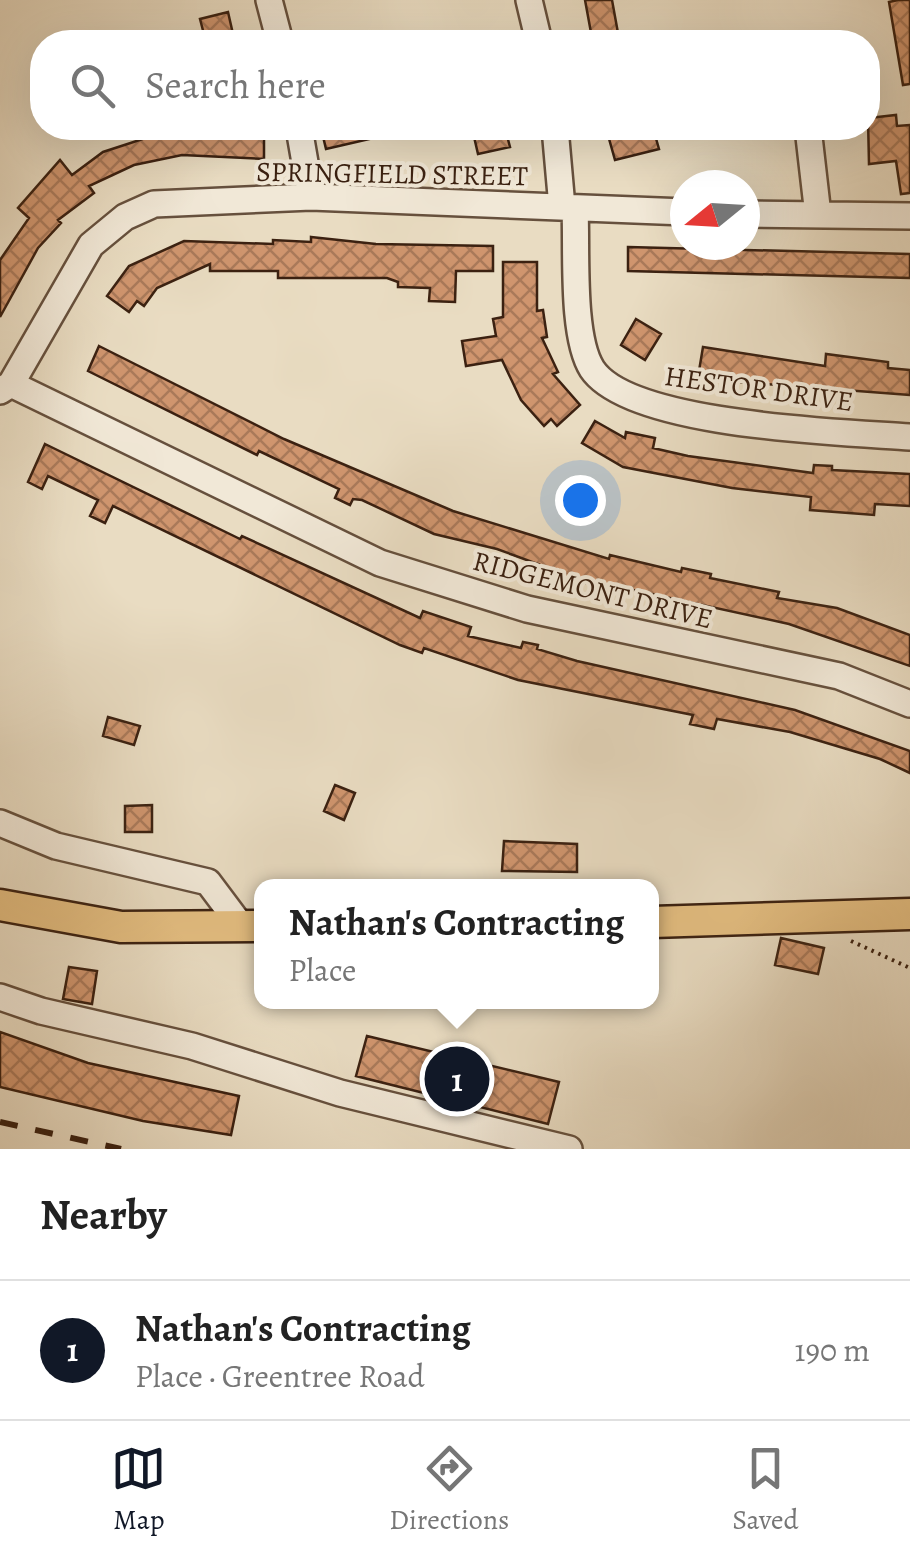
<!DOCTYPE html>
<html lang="en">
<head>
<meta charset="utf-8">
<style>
	body { margin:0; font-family:Alegreya,serif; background:#f6f6f6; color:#222 }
	.compass { position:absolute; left:670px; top:170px; width:90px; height:90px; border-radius:50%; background:#fff; box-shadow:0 10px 40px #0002; rotate:252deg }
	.you { position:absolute; left:580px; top:500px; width:35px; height:35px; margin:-25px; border:8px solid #fff; border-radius:50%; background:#1a73e8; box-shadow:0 0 0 15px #1a73e833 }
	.badge { display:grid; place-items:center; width:65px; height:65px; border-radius:50%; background:#111827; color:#fff; font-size:32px; font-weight:700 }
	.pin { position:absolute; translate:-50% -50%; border:5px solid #fff; box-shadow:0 2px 10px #0006 }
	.popup { position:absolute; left:254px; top:879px; width:405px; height:130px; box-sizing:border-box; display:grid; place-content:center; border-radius:20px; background:#fff; filter:drop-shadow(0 2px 8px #0005); font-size:32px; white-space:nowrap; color:#767676 }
	.popup b { font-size:38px; color:#222 }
	.popup::after { content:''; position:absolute; left:50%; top:100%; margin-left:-20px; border:20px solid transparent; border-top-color:#fff }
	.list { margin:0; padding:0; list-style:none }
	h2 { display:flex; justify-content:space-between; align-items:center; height:130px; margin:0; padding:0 40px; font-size:42px }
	h2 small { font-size:32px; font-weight:400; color:#767676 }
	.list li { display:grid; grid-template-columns:65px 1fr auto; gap:30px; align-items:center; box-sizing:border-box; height:140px; padding:0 40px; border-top:2px solid #e0e0e0 }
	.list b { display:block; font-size:38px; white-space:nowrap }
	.list p { margin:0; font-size:32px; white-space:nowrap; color:#767676 }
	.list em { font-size:32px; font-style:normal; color:#767676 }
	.icon { flex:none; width:55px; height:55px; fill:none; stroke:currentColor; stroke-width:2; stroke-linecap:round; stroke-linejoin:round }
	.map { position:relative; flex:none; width:910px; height:1149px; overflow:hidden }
	.search { position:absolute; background:#fff; box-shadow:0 10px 40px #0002; left:30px; right:30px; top:30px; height:110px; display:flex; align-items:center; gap:25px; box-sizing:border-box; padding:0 35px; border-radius:40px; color:#767676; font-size:38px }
	.sheet { height:270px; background:#fff }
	nav { display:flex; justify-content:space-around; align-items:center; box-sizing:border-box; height:140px; border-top:2px solid #e0e0e0; background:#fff; font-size:28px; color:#767676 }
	nav a { display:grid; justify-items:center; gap:5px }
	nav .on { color:#111827 }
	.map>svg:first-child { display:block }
	.building { fill:url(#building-cross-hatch); stroke:#3b2111; stroke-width:2.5 }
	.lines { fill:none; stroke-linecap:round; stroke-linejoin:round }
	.minor-casing { stroke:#66503d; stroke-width:30 }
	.major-casing { stroke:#3b2111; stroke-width:35 }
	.path { stroke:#3b2111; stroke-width:4; stroke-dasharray:2.5 5; stroke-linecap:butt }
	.minor { stroke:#f1e8d7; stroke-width:25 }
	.major { stroke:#e4be81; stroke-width:30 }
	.rail { stroke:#3b2111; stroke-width:6; stroke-dasharray:18 18; stroke-linecap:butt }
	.labels { text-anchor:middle; stroke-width:8; stroke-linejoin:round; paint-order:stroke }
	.street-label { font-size:28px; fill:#3b2111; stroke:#f1e8d7 }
</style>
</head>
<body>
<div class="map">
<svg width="910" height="1149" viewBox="0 0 910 1149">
	<defs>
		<pattern id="building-cross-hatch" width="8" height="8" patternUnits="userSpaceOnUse" patternTransform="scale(2.5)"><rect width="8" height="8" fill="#cf956e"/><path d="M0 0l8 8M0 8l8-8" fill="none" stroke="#a97959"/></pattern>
	</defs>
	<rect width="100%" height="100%" fill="#e9dcc2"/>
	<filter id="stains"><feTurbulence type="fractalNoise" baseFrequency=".002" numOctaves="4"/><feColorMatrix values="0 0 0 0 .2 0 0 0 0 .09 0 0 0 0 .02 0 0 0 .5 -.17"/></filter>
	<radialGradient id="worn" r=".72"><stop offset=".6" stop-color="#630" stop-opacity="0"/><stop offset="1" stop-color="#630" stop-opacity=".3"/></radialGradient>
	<path class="building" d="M 585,0 L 612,0 L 618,33 L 592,38 Z
		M 898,0 L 910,0 L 910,84 L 903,85 L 889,2 Z
		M 228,12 L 233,34 L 224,36 L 226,42 L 206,42 L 200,19 Z
		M 896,115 L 897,126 L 910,125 L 910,193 L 901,194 L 896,161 L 869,164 L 868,118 Z
		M 321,128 L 391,128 L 391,134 L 326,149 Z
		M 472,128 L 505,128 L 510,147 L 478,154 Z
		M 606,128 L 653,128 L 659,149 L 615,160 Z
		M 147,130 L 264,135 L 264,159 L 182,155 L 134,165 L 89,186 L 94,193 L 58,220 L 61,223 L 38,248 L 0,317 L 0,260 L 29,218 L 18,208 L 60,160 L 72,175 L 103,152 L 149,137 Z
		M 311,237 L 376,244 L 493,246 L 493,271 L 456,271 L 455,302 L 429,301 L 430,288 L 398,287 L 398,282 L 387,278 L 278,278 L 278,271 L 210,271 L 210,264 L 157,288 L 144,306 L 137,301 L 129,312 L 107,296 L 129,266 L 184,241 L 273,244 L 273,240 L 311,242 Z
		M 628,247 L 910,254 L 910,278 L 628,271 Z
		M 503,262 L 537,262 L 537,311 L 543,310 L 547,337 L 542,338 L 558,372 L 553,374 L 580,405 L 557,426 L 551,419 L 544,426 L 521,400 L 502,360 L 466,366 L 462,341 L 496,336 L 493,319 L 503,317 Z
		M 636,319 L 661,334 L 645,360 L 621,345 Z
		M 99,346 L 284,439 L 453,511 L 609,559 L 610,555 L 681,572 L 682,568 L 711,574 L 710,578 L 779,592 L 777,598 L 837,608 L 910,635 L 910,666 L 789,624 L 629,589 L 616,592 L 564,577 L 565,574 L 497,549 L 434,534 L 362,500 L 353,499 L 350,505 L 335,498 L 339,489 L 259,451 L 257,455 L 88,371 Z
		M 703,347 L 825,366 L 826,354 L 888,362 L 888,368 L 910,370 L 910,395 L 740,382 L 741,378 L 699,371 Z
		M 595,421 L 625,438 L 626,432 L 655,438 L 653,448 L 688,456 L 813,473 L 814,465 L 832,466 L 832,470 L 910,474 L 910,506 L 875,504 L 874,515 L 810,510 L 811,497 L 732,488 L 623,467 L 582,443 Z
		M 45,444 L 240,539 L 242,536 L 420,618 L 423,611 L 471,627 L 468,636 L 521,648 L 523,642 L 538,645 L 537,649 L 577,661 L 795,710 L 910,751 L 910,773 L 880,759 L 790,732 L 717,719 L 714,729 L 690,724 L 693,715 L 518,680 L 424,648 L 422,653 L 400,645 L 113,506 L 105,523 L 90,516 L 98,500 L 48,476 L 42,489 L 28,482 Z
		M 108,717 L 140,726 L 134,745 L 103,736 Z
		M 335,785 L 355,793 L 344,820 L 324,811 Z
		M 152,805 L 152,832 L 125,832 L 125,806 Z
		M 504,841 L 577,844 L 577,872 L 502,871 Z
		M 781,938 L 824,948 L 818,974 L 775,965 Z
		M 69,967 L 97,971 L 92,1004 L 63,999 Z
		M 0,1032 L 88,1063 L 239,1096 L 231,1135 L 143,1121 L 0,1087 Z
		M 367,1036 L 559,1082 L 548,1124 L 356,1076 Z"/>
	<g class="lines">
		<defs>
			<path id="minor" d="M 269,0 L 280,42
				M 529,0 L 539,42
				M 299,128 L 311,197
				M 555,128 L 562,207
				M 808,128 L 818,215
				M 575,209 C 577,250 571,336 592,369 C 630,426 842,432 910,437
				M 745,214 L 910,216
				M 11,384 L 91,245 L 125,217 L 154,204 L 311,197 L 685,212
				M 0,391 L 11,384 L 380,563 L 527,609 L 839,676 L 910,704
				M 0,823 L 56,846 L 208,882 L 241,926
				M 0,997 L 41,1011 L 192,1046 L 340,1093 L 569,1149"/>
			<path id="major" d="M 0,905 L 121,927 L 262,926
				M 652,922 L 910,914"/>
		</defs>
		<use href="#minor" class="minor-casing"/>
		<use href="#major" class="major-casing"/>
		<path class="path" d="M 851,941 L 910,968"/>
		<use href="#minor" class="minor"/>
		<use href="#major" class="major"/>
		<path class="rail" d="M 0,1122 L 121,1149"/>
	</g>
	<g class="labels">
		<g class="street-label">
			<text transform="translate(392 173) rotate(1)" y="10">SPRINGFIELD STREET</text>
			<text transform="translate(759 388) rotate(8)" y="10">HESTOR DRIVE</text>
			<text transform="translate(593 589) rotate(14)" y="10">RIDGEMONT DRIVE</text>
		</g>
	</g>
	<rect width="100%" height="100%" filter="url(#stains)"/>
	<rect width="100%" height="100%" fill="url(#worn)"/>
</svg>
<svg class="compass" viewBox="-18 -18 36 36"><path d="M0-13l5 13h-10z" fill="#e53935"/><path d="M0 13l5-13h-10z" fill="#767676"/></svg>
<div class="you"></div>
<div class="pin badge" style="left:457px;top:1079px">1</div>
<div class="popup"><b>Nathan's Contracting</b>Place</div>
<div class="search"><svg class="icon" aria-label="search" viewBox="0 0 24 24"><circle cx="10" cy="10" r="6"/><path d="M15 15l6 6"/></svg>Search here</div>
</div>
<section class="sheet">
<h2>Nearby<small></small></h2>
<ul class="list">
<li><span class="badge">1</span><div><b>Nathan's Contracting</b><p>Place · Greentree Road</p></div><em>190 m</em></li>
</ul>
</section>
<nav>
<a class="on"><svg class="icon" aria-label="map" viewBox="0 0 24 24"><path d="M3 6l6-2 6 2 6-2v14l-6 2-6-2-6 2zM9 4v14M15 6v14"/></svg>Map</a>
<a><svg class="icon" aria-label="directions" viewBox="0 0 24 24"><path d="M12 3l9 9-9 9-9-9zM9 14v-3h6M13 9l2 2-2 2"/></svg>Directions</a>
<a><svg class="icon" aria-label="saved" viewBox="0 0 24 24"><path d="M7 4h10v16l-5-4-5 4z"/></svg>Saved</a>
</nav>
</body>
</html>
